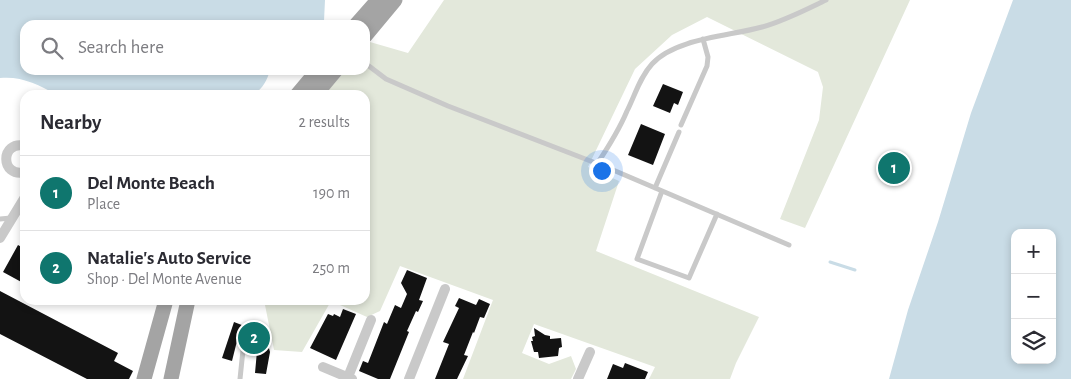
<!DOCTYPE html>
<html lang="en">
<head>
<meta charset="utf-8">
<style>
	body { margin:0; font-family:"Alegreya Sans",sans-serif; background:#f7f7f7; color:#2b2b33 }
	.controls { position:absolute; right:15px; bottom:15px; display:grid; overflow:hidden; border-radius:10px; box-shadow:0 2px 8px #0003 }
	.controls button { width:45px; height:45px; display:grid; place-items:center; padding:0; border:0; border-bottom:1px solid #e1e1e2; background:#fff; color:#2b2b33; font:25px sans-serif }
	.you { position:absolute; left:601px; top:170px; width:18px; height:18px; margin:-12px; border:4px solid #fff; border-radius:50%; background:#1a73e8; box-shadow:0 0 0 8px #1a73e833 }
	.badge { display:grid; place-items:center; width:32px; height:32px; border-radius:50%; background:#0f766e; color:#fff; font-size:16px; font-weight:700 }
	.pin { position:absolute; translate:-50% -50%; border:2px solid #fff; box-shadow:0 1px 5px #0006 }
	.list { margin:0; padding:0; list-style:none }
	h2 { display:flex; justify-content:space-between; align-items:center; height:65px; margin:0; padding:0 20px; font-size:21px }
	h2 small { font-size:16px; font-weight:400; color:#7c7c81 }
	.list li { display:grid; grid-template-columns:32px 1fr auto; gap:15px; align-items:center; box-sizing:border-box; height:75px; padding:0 20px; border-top:1px solid #e1e1e2 }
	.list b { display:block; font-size:19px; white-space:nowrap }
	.list p { margin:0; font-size:16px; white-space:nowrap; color:#7c7c81 }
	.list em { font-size:16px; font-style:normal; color:#7c7c81 }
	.icon { flex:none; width:28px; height:28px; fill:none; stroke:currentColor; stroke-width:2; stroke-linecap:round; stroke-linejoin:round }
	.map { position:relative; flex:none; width:1071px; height:379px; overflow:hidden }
	.search { position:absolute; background:#fff; box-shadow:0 2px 8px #0003; left:20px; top:20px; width:350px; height:55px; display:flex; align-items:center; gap:12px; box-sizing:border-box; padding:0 18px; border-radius:15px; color:#7c7c81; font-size:19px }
	.panel { position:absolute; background:#fff; box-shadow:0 2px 8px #0003; left:20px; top:90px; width:350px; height:215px; border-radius:15px }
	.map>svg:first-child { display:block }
	.green { fill:#e3e8db }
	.water { fill:#c9dce6; fill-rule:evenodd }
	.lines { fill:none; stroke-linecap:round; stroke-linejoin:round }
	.stream { stroke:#c9dce6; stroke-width:3 }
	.building { fill:#131313 }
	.lane { stroke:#c9c9c9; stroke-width:5 }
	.street { stroke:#c9c9c9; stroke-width:10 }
	.primary { stroke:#a4a4a4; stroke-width:15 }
</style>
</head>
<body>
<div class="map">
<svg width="1071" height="379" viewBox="0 0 1071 379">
	<rect width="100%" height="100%" fill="#fff"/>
	<path class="green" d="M 444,0 L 910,0 L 805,228 L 780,219 L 819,120 L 823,87 L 818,72 L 707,17 L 672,35 L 635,69 L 588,167 L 619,181 L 596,251 L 759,317 L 736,363 L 730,379 L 649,379 L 655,367 L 534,324 L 522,353 L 549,364 L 571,356 L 576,369 L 571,379 L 463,379 L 493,300 L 400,266 L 380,311 L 367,317 L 331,301 L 302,352 L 274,350 L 264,300 L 365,300 L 365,95 L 324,95 L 346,70 L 365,70 L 365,48 L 370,42 L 408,53 Z"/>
	<path class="water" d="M 0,0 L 325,0 L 324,21 L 321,25 L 25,25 L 25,70 L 270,70 C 267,81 263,88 253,95 L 57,95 C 38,84 21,76 0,78 Z
		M 1013,0 L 1071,0 L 1071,379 L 889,379 L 908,310 L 938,222 L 971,113 ZM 1015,233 L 1052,233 L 1052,360 L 1015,360 Z"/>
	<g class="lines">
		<path class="stream" d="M 830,262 L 855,270"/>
	</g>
	<path class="building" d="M 663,84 L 683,92 L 678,105 L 674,103 L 670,113 L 653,106 Z
		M 641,124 L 665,134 L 653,165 L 628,155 Z
		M 18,245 L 25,249 L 25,284 L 3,272 Z
		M 407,270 L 427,278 L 419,300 L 423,301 L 418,312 L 416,311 L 407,331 L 409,332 L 390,379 L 378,379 L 359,371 L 363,361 L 368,363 L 384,322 L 387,324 L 395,305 L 401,308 L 407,294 L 401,283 Z
		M 0,291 L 118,353 L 114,361 L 133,371 L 129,379 L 87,379 L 0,334 Z
		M 459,298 L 476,305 L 479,299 L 490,304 L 484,318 L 480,317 L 474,333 L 473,332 L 464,355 L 468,356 L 457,379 L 435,379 L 449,344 L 443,342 L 459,308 L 455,306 Z
		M 343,309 L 356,314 L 336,360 L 310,348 L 328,314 L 333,316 L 334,314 L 340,317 Z
		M 234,322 L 265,334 L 270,352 L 266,374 L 255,373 L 257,351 L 252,342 L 238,337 L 232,361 L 222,358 Z
		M 534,328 L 545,335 L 550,336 L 550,339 L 561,338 L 562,347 L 559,348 L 558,356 L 539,358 L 538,352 L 534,352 L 531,341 L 533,341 L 532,337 L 535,336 Z
		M 625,363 L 648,372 L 645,379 L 607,379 L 613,364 L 623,368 Z"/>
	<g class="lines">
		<path class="lane" d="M 365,63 L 386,79 L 448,106 L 606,167 L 789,245
			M 681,125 L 707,66 L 708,57 L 703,39
			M 597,164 C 609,146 619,130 627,111 C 635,95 640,77 652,64 C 675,38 731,36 762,27 C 784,21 805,10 826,0
			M 655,188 L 679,132
			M 662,191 L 637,259 L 689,278 L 717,214
			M 0,219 L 11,218
			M 240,379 L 243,350"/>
		<path class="street" d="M 25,146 C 0,140 0,178 25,172
			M 0,238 L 25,197
			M 323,367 L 352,379
			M 348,377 L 371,320
			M 409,379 L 445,289
			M 578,379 L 590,352"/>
		<path class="primary" d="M 356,25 L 378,0
			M 365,36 L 395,0
			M 297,95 L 318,70
			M 315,95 L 336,70
			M 144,379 L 166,300
			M 171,379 L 188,300"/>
	</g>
</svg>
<div class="controls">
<button>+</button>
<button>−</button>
<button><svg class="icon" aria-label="layers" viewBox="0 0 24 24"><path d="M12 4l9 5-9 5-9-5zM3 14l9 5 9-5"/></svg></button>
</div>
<div class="you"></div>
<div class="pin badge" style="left:894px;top:168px">1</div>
<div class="pin badge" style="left:254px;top:338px">2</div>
<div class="search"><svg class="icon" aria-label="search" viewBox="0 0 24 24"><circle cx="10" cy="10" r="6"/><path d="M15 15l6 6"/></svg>Search here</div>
<section class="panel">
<h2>Nearby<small>2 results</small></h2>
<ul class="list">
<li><span class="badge">1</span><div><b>Del Monte Beach</b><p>Place</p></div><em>190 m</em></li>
<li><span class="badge">2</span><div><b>Natalie's Auto Service</b><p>Shop · Del Monte Avenue</p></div><em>250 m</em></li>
</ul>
</section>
</div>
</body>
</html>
